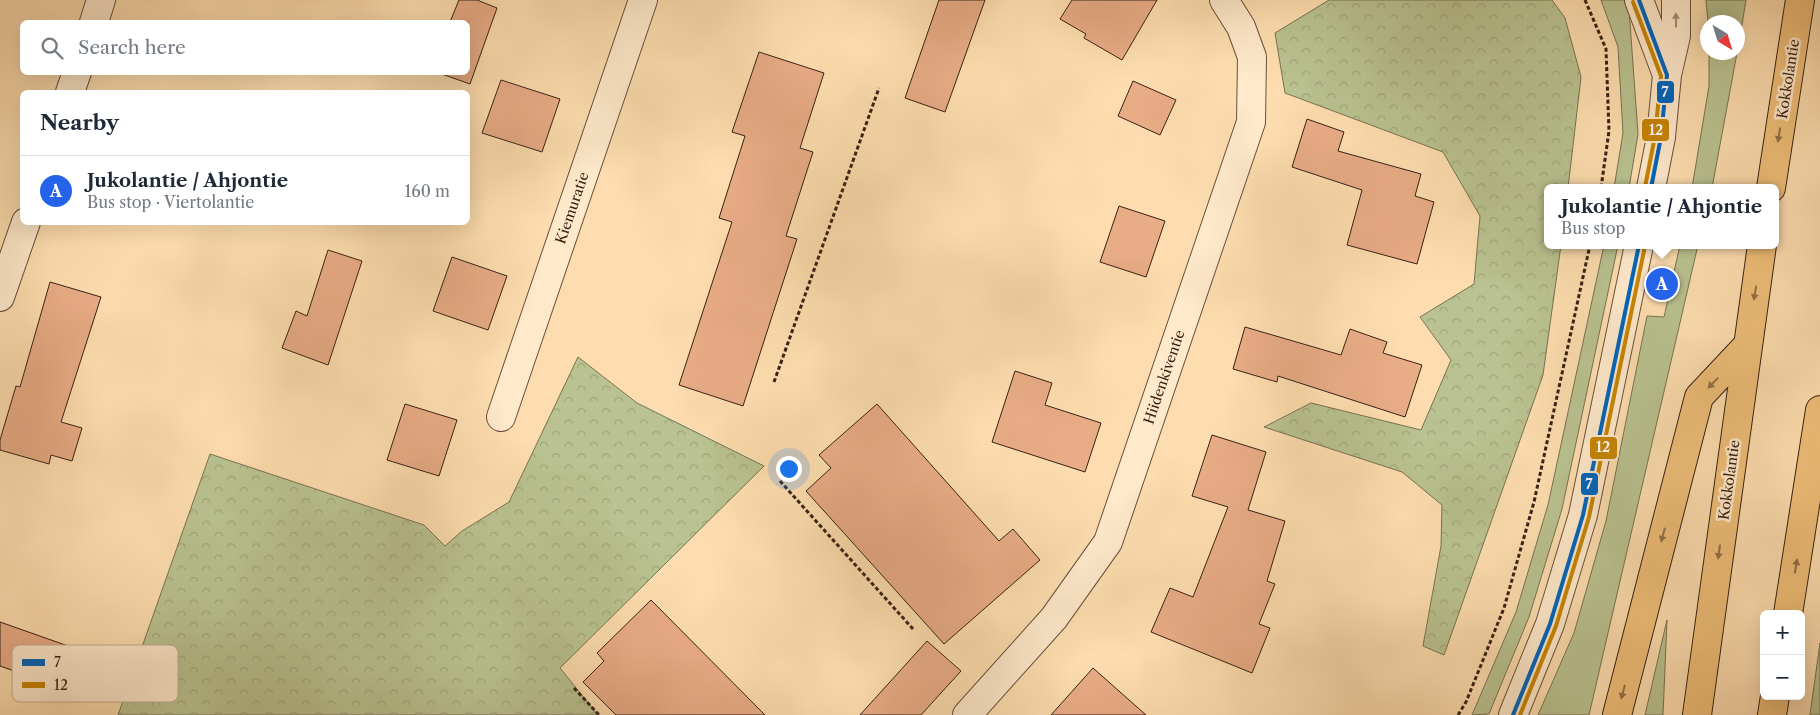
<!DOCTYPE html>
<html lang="en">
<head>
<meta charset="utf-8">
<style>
	body { margin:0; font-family:"Libre Caslon Text",serif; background:#f6f6f7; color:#1f2937 }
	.controls { position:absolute; right:15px; bottom:15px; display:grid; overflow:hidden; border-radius:8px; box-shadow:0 5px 20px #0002 }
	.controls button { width:45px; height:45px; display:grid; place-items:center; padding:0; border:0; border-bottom:1px solid #e0e1e3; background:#fff; color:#1f2937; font:25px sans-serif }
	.compass { position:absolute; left:1700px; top:15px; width:45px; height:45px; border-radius:50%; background:#fff; box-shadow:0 5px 20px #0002; rotate:142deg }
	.you { position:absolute; left:788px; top:468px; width:18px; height:18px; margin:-12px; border:4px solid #fff; border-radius:50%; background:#1a73e8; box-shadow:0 0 0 8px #1a73e833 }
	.badge { display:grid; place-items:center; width:32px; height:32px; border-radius:50%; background:#2563eb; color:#fff; font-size:16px; font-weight:700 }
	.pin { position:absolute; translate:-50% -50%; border:2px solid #fff; box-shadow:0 1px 5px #0006 }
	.popup { position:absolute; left:1544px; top:184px; width:235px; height:65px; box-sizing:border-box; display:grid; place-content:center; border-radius:8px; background:#fff; filter:drop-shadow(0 1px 4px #0005); font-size:16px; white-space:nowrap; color:#747a83 }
	.popup b { font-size:19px; color:#1f2937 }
	.popup::after { content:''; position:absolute; left:50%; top:100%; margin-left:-10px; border:10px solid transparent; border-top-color:#fff }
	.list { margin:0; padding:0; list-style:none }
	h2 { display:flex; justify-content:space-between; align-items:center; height:65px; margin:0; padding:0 20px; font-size:21px }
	h2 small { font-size:16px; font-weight:400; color:#747a83 }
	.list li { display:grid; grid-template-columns:32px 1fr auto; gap:15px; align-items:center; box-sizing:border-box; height:70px; padding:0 20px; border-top:1px solid #e0e1e3 }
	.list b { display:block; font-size:19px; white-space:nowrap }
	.list p { margin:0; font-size:16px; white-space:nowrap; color:#747a83 }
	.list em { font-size:16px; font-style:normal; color:#747a83 }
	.icon { flex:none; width:28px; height:28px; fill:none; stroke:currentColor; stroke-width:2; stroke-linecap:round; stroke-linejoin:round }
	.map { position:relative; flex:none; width:1820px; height:715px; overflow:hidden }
	.search { position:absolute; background:#fff; box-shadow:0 5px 20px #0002; left:20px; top:20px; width:450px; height:55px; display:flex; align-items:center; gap:12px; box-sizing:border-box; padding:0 18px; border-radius:8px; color:#747a83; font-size:19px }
	.panel { position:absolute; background:#fff; box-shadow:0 5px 20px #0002; left:20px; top:90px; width:450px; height:135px; border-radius:8px }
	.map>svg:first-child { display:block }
	.grass { fill:#b9c290; stroke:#787252 }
	.forest { fill:url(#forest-crowns); stroke:#787252 }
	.building { fill:#e8ac86; stroke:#382114 }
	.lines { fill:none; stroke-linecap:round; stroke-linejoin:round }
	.minor-casing { stroke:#69503b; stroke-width:30 }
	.highway-casing { stroke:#382114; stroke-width:30 }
	.path { stroke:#382114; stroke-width:3; stroke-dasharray:4 2.5; stroke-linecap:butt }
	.minor { stroke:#fee9cb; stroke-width:28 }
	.highway { stroke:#eebe78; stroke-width:28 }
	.bus-1-casing { stroke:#fee9cb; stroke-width:8 }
	.bus-2-casing { stroke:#fee9cb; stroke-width:8 }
	.bus-1 { stroke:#0065bd; stroke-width:4 }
	.bus-2 { stroke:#c78505; stroke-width:4 }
	.oneway { fill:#a58f79 }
	.oneway2 { fill:#937046 }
	.labels { text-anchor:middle; stroke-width:5; stroke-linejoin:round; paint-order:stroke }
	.street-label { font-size:14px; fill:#382114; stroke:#fee9cb }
	.key { fill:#fee9cb; stroke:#c3ad94; stroke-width:1 }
	.key-label { font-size:14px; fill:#382114 }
	.line-badge { stroke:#fee9cb; stroke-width:2 }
	.badge-label { font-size:14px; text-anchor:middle; font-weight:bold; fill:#fff }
</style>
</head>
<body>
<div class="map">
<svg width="1820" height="715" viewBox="0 0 1820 715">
	<defs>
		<pattern id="forest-crowns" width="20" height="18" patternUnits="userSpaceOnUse" patternTransform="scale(1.25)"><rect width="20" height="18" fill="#b9c290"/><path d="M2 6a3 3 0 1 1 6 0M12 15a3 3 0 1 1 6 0" fill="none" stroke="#a0a67b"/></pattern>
	</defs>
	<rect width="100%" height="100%" fill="#fdddaf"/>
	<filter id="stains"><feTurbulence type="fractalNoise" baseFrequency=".004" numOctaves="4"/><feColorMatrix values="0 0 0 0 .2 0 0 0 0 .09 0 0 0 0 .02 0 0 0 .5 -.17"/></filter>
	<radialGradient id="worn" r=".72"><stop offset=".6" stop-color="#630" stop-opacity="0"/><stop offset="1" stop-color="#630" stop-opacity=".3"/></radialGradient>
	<path class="grass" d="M 1601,0 L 1627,0 L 1629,9 L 1638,134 L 1629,188 L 1614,188 L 1623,133 L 1618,47 Z
		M 1706,0 L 1746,0 L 1738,49 L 1738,22 L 1708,22 Z
		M 1709,53 L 1737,53 L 1712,188 L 1692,188 L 1709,86 Z
		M 1604,245 L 1618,245 L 1562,509 L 1529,617 L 1489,714 L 1472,715 L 1516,612 L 1548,505 Z
		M 1680,245 L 1698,245 L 1589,715 L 1538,715 L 1574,633 L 1606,521 L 1647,316 L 1664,317 Z
		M 1667,620 L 1663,715 L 1645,715 Z
		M 1820,643 L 1820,715 L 1810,715 Z"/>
	<path class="forest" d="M 1329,0 L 1552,0 L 1565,18 L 1581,77 L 1568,188 L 1548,188 L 1548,245 L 1561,245 L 1543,375 L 1444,655 L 1423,646 L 1441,546 L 1442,505 L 1402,472 L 1264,427 L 1311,403 L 1421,430 L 1451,360 L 1420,317 L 1474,284 L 1480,216 L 1443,152 L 1285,93 L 1275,33 Z
		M 578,357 L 637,403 L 764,466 L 560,668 L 598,715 L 118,715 L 210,454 L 424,525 L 445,546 L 462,531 L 509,502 Z"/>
	<path class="building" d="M 459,0 L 477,0 L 497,8 L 470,84 L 436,72 L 468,72 L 468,22 L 450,22 Z
		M 939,0 L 985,0 L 945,112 L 905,98 Z
		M 1072,0 L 1157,0 L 1122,60 L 1084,38 L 1086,34 L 1060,19 Z
		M 759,52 L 824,73 L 800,148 L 813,152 L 786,236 L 797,239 L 743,406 L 679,385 L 732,222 L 719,218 L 745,136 L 732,132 Z
		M 501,80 L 560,99 L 542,152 L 482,133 Z
		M 1133,81 L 1176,100 L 1160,135 L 1118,116 Z
		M 1307,119 L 1344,132 L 1338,151 L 1421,174 L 1415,196 L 1434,202 L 1417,264 L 1347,245 L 1362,190 L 1292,167 Z
		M 1119,206 L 1165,221 L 1146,277 L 1100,262 Z
		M 328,250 L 362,261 L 328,365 L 282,348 L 296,311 L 307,316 Z
		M 452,257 L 507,276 L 488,330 L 433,311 Z
		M 50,282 L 101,297 L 61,422 L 82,428 L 72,461 L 51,455 L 49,464 L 0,450 L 0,440 L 16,386 L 20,387 Z
		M 1245,327 L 1341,355 L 1350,329 L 1387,342 L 1383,353 L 1422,365 L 1405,417 L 1278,376 L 1277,382 L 1233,369 Z
		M 1015,371 L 1052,383 L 1045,405 L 1101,423 L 1085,472 L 992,442 Z
		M 405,404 L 457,420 L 439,476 L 387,460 Z
		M 877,404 L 999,541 L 1013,529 L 1040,560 L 944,644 L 806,491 L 831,468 L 819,455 Z
		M 1212,435 L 1266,452 L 1248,510 L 1285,521 L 1267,581 L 1275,584 L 1259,624 L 1270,628 L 1252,673 L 1151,632 L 1170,588 L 1193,597 L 1228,507 L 1192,496 Z
		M 651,600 L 765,715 L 616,715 L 583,682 L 604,661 L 597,653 Z
		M 0,622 L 71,647 L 57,686 L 0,666 Z
		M 927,641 L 961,671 L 921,715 L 860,715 Z
		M 1093,668 L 1146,715 L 1051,715 Z"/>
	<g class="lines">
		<defs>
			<path id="minor" d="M 1639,0 L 1667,75
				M 94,22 L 101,0
				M 70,92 L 77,72
				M 1651,188 L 1661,137 L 1667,75 L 1676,36 L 1676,0
				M 0,297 L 26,222
				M 501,417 L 643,0
				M 967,715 L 1054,618 L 1108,542 L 1251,122 L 1252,57 L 1241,27 L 1224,0
				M 1513,715 L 1550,624 L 1583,515 L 1639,245"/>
			<path id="highway" d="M 1771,188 L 1800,0
				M 1788,614 L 1820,410
				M 1617,715 L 1699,397 L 1746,347
				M 1697,715 L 1762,245
				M 1772,715 L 1775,696"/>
		</defs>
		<use href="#minor" class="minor-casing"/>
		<use href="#highway" class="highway-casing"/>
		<path class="path" d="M 1585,0 L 1606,49 L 1609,131 L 1601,188
			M 774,382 L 879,88
			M 780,481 L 913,629
			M 574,688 L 599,715
			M 1458,715 L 1466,702 L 1504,608 L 1534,502 L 1590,245"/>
		<use href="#minor" class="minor"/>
		<use href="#highway" class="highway"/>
		<defs>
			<path id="bus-1" d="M 1639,0 L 1667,75 L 1661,137 L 1651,188
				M 1513,715 L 1550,624 L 1583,515 L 1639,245"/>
			<path id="bus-2" d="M 1633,2 L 1661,76 L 1655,136 L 1645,187
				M 1520,715 L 1556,626 L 1589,517 L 1645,246"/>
		</defs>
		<use href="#bus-1" class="bus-1-casing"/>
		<use href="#bus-2" class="bus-2-casing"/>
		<use href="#bus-1" class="bus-1"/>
		<use href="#bus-2" class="bus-2"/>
	</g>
	<defs><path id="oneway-solid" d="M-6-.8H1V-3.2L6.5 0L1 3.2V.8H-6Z" transform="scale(1.25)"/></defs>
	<use class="oneway" href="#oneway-solid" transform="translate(1676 20) rotate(-91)"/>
	<g class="oneway2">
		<use href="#oneway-solid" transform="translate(1779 135) rotate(99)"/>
		<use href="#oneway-solid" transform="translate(1755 293) rotate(99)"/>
		<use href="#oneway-solid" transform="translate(1713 383) rotate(134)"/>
		<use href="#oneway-solid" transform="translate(1663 535) rotate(105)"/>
		<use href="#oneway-solid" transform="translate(1719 552) rotate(98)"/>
		<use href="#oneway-solid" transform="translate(1796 566) rotate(-81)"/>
		<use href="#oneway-solid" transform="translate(1623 692) rotate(105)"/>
	</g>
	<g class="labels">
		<g class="street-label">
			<text transform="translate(1788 79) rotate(-81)" y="5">Kokkolantie</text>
			<text transform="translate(572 208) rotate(-71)" y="5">Kiemuratie</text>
			<text transform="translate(1164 377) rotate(-71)" y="5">Hiidenkiventie</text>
			<text transform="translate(1729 480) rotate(-82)" y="5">Kokkolantie</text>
		</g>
	</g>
	<rect x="12" y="645" width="166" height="57" rx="8" class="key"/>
	<rect x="22" y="659" width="23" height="7" fill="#0065bd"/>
	<rect x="22" y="682" width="23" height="6" fill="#c78505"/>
	<g class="key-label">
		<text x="54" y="667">7</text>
		<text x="54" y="690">12</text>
	</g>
	<g class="line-badge">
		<rect x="1656" y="80" width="19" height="24" rx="5" fill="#0065bd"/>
		<rect x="1641" y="118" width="29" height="24" rx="5" fill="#c78505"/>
		<rect x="1589" y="436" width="29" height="24" rx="5" fill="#c78505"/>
		<rect x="1580" y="472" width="19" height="24" rx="5" fill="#0065bd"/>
	</g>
	<g class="badge-label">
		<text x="1665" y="97">7</text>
		<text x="1656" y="135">12</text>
		<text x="1603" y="452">12</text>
		<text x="1589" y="489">7</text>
	</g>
	<rect width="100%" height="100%" filter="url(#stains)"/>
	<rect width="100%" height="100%" fill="url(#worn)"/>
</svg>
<div class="controls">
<button>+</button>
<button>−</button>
</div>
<svg class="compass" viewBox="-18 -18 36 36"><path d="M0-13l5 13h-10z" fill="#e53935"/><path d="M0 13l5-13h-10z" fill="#747a83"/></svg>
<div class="you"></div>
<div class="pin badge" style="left:1662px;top:284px">A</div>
<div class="popup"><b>Jukolantie / Ahjontie</b>Bus stop</div>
<div class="search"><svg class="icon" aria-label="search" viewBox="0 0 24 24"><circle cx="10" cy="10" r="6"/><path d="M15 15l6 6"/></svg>Search here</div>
<section class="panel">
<h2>Nearby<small></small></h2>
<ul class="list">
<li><span class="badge">A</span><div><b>Jukolantie / Ahjontie</b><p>Bus stop · Viertolantie</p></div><em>160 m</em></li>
</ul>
</section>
</div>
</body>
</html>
